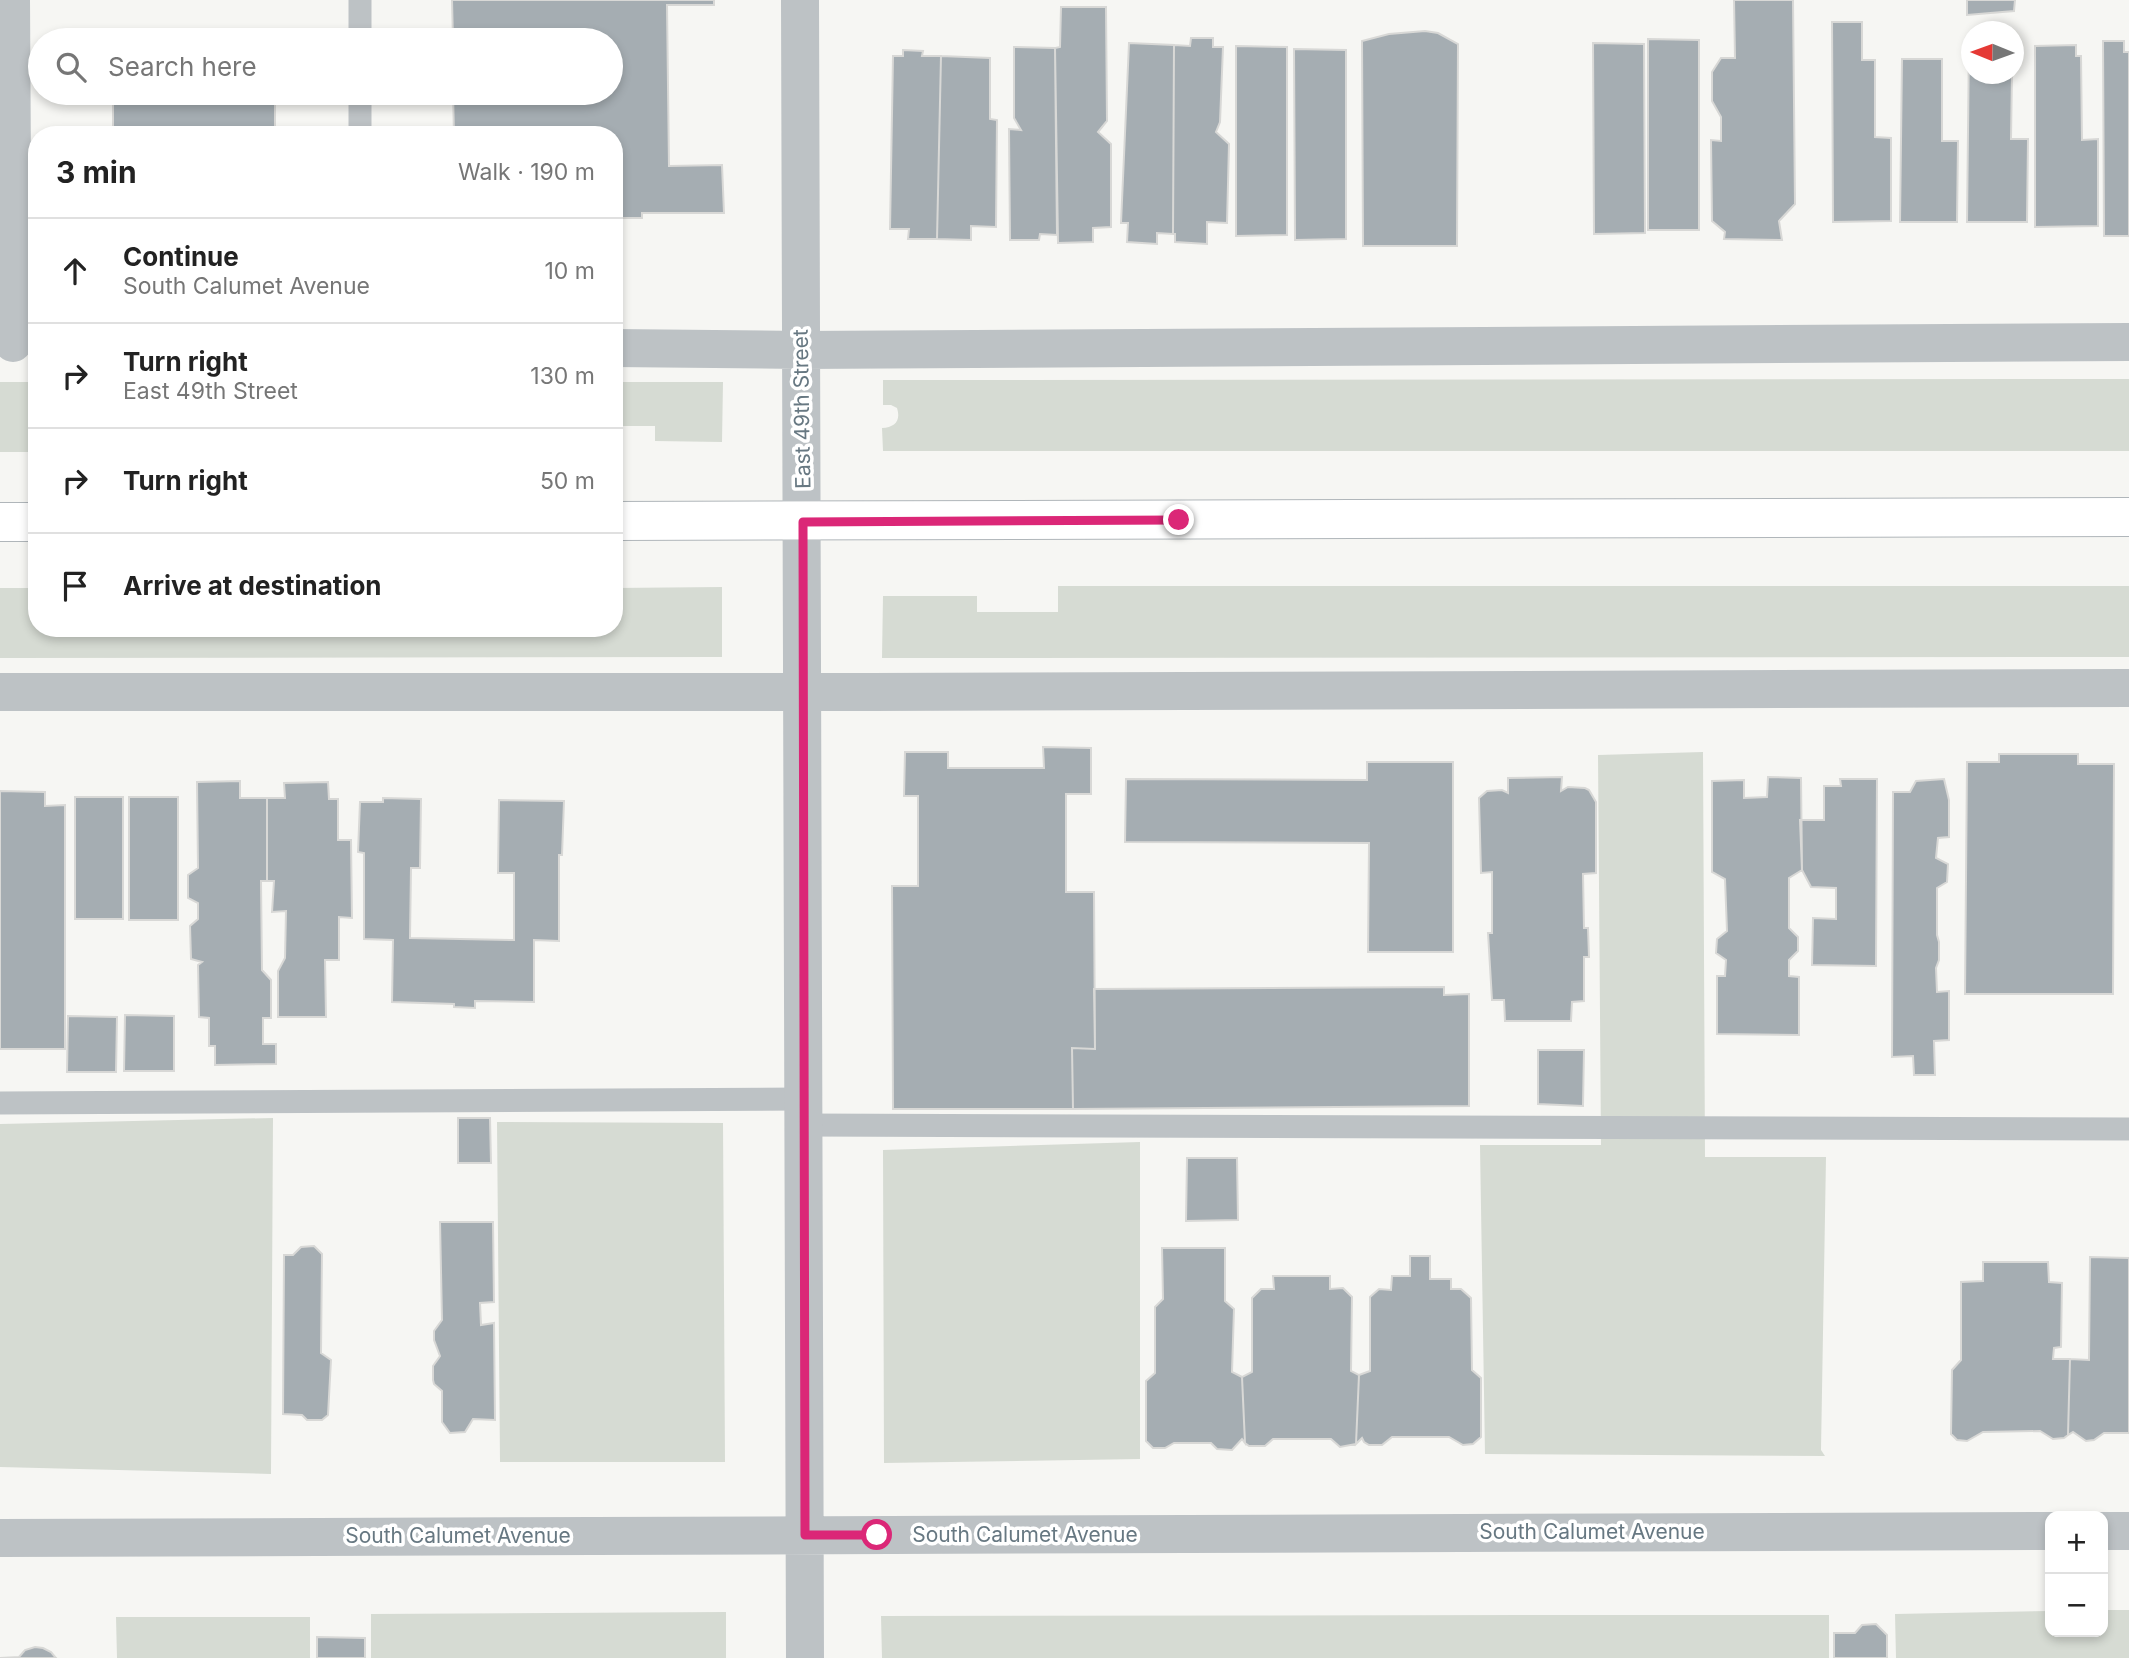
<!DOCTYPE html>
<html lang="en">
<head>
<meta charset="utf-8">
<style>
	body { margin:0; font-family:Inter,sans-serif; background:#f6f6f6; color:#222 }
	.controls { position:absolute; right:21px; bottom:21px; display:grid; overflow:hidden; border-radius:14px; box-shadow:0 4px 10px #0003 }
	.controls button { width:63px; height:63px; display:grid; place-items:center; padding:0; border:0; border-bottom:2px solid #e0e0e0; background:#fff; color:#222; font:35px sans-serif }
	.compass { position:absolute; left:1961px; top:21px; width:63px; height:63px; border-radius:50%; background:#fff; box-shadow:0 4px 10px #0003; rotate:271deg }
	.stop { position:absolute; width:21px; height:21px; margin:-16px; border:5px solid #db2777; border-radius:50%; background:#fff }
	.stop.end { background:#db2777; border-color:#fff; box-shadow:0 2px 7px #0008 }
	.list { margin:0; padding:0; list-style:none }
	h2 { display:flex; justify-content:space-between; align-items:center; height:91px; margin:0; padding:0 28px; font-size:30px }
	h2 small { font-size:23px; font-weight:400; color:#767676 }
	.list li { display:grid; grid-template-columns:46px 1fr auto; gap:21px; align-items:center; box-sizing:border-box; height:105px; padding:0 28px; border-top:2px solid #e0e0e0 }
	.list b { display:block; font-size:26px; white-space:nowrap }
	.list p { margin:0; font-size:23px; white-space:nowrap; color:#767676 }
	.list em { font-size:23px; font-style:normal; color:#767676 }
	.icon { flex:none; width:38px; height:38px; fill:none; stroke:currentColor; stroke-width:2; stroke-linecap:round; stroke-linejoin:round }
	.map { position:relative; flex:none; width:2129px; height:1658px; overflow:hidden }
	.search { position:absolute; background:#fff; box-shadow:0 4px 10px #0003; left:28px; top:28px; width:595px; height:77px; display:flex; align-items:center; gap:18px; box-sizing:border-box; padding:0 24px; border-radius:38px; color:#767676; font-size:26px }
	.panel { position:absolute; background:#fff; box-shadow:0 4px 10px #0003; left:28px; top:126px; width:595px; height:511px; border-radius:28px }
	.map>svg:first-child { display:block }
	.green { fill:#d6dbd3 }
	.building { fill:#a5adb2; stroke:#d8d8d6; stroke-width:2 }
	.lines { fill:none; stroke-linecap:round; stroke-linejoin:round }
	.secondary-casing { stroke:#b0b6ba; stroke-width:40 }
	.lane { stroke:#bdc2c5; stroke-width:23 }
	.street { stroke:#bdc2c5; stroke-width:38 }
	.secondary { stroke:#fff; stroke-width:38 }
	.route { stroke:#db2777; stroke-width:9 }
	.labels { text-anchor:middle; stroke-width:7; stroke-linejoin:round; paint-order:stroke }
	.street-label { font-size:21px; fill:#677882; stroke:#fff }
</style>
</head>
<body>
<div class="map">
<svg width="2129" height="1658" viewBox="0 0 2129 1658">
	<rect width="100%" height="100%" fill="#f6f6f3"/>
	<path class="green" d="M 2129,379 L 2129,451 L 883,451 L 882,428 C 895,427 901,421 897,408 L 891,405 L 883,405 L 883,380 Z
		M 0,382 L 37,382 L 37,452 L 0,452 Z
		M 614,382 L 723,382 L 722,442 L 655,441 L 655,426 L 614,426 Z
		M 1058,586 L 2129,586 L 2129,657 L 882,658 L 883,596 L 977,596 L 977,612 L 1058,612 Z
		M 722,587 L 722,657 L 0,658 L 0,588 L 37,588 L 37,628 L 614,628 L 614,588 Z
		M 1703,752 L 1705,1157 L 1826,1157 L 1821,1450 L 1825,1456 L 1485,1454 L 1480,1145 L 1601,1145 L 1598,755 Z
		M 273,1118 L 271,1474 L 0,1467 L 0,1124 Z
		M 497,1122 L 723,1123 L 725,1462 L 500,1462 Z
		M 1140,1142 L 1140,1459 L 884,1463 L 883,1150 Z
		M 2103,1610 L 2129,1610 L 2129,1658 L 1896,1658 L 1895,1614 L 2050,1611 L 2050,1632 L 2103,1632 Z
		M 726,1612 L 726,1658 L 371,1658 L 371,1614 Z
		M 1532,1615 L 1829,1615 L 1829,1658 L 882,1658 L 881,1616 Z
		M 116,1617 L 310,1617 L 310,1658 L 117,1658 Z"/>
	<path class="building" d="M 452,0 L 714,0 L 714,5 L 667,5 L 669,166 L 722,165 L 724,213 L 642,213 L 642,218 L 614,218 L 614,135 L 454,135 L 453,93 L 611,93 L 611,40 L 453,40 Z
		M 1734,0 L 1793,0 L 1795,204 L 1779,221 L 1782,240 L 1724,239 L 1725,232 L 1712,221 L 1711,140 L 1721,141 L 1721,117 L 1712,101 L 1712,72 L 1721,58 L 1735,58 Z
		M 1967,0 L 2015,0 L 2014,11 L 1967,15 Z
		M 1061,7 L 1106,7 L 1107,121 L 1098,132 L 1111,144 L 1111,227 L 1093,228 L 1093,242 L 1058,243 L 1055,48 L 1060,47 Z
		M 1832,22 L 1862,22 L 1862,60 L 1875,60 L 1875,137 L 1891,138 L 1891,221 L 1833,222 Z
		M 1425,31 L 1438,33 L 1458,44 L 1457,246 L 1363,246 L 1362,41 L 1389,34 Z
		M 1191,38 L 1213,38 L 1213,47 L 1223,47 L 1220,122 L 1216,132 L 1229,144 L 1227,223 L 1207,222 L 1207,244 L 1175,242 L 1175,234 L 1173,234 L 1174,45 L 1190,46 Z
		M 1648,39 L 1699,40 L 1699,230 L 1648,230 Z
		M 1969,41 L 1972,41 L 1972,74 L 2012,74 L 2011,139 L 2028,139 L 2027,222 L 1967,222 Z
		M 2103,41 L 2124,41 L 2124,52 L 2129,52 L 2129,236 L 2104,236 Z
		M 1129,43 L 1174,45 L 1173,234 L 1157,233 L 1157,244 L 1127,242 L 1128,223 L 1121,223 Z
		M 1593,43 L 1644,44 L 1645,233 L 1594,234 Z
		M 2076,45 L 2076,56 L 2081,56 L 2082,140 L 2098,139 L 2098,226 L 2035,227 L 2035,46 Z
		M 1236,46 L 1287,47 L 1287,235 L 1236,236 Z
		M 1014,47 L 1055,48 L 1057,235 L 1040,234 L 1039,240 L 1010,240 L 1009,129 L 1021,130 L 1014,118 Z
		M 1294,49 L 1346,50 L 1346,239 L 1295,240 Z
		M 903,50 L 923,51 L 922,56 L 941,56 L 937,239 L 908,239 L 909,229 L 890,229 L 893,56 L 903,56 Z
		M 941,56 L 990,58 L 990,119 L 997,120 L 996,227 L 971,226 L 971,240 L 937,239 Z
		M 1902,59 L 1942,59 L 1942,141 L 1958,141 L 1957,222 L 1900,222 Z
		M 113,93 L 275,93 L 275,135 L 113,135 Z
		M 1043,747 L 1091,748 L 1091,794 L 1066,794 L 1066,892 L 1094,892 L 1095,1049 L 1072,1048 L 1073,1109 L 893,1109 L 892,886 L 918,886 L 918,796 L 904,796 L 905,752 L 948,752 L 948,768 L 1044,768 Z
		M 1999,754 L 2078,754 L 2078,764 L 2114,764 L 2113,994 L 1965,994 L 1967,762 L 1999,762 Z
		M 1367,762 L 1453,762 L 1453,952 L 1368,952 L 1369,843 L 1125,842 L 1126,779 L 1367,780 Z
		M 1562,777 L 1561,791 L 1568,787 L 1585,788 L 1589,790 L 1596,802 L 1596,873 L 1583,874 L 1584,928 L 1588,928 L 1589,957 L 1584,957 L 1584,1001 L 1572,1002 L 1571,1021 L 1505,1021 L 1504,1000 L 1492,1000 L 1488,933 L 1492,933 L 1492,872 L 1481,873 L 1479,798 L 1487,791 L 1502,790 L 1508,793 L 1508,778 Z
		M 1768,777 L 1801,778 L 1802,870 L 1789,878 L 1789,928 L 1798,937 L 1798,951 L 1789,960 L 1789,976 L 1799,977 L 1799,1035 L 1717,1034 L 1717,976 L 1725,976 L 1726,960 L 1716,953 L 1717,939 L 1727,931 L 1725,879 L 1712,872 L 1712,781 L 1744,780 L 1744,798 L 1767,797 Z
		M 1840,779 L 1877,779 L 1876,966 L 1812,965 L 1813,918 L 1836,919 L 1836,888 L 1811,887 L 1802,870 L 1800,820 L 1824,820 L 1824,786 L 1841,786 Z
		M 1944,779 L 1949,800 L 1949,837 L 1938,838 L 1936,858 L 1948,864 L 1947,882 L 1937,888 L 1937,935 L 1939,942 L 1939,960 L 1936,968 L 1937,992 L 1949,991 L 1949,1040 L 1934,1041 L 1935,1075 L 1914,1075 L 1913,1056 L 1892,1057 L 1893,792 L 1910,792 L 1916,781 Z
		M 240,781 L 240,798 L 267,798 L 267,881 L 261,881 L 262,970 L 271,980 L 271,1018 L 263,1018 L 263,1044 L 276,1044 L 276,1064 L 215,1065 L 215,1046 L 209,1046 L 209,1018 L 199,1017 L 198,965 L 202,962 L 191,959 L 190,926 L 198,919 L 198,903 L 188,898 L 188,875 L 198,868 L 197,782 Z
		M 328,782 L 329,799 L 338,799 L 338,840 L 351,840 L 352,918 L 339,917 L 339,960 L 325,960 L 326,1017 L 278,1017 L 278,971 L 285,958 L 286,911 L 272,912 L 274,881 L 267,881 L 267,798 L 285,798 L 284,783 Z
		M 0,791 L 45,792 L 45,806 L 65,805 L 65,1049 L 0,1049 Z
		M 75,797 L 123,797 L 123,919 L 75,919 Z
		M 129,797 L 178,797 L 178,920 L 129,920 Z
		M 383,798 L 421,799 L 420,868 L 411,868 L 410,938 L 514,940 L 514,873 L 498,873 L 499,800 L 564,801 L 562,855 L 559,855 L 559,941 L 534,940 L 534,1002 L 475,1001 L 475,1008 L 454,1007 L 454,1004 L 392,1002 L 393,940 L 364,939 L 364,853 L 358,852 L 360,802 L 383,802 Z
		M 1444,987 L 1444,995 L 1469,994 L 1469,1106 L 1073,1109 L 1072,1048 L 1095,1049 L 1094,989 Z
		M 125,1015 L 174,1016 L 174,1071 L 124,1071 Z
		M 68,1016 L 117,1017 L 116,1072 L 67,1072 Z
		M 1538,1050 L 1584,1050 L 1583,1106 L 1538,1104 Z
		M 458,1118 L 490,1118 L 491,1163 L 458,1163 Z
		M 1187,1158 L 1237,1158 L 1238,1220 L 1186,1221 Z
		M 440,1222 L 493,1222 L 494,1302 L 480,1303 L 481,1325 L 494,1323 L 495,1420 L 473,1419 L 465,1432 L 450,1433 L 442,1422 L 442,1391 L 434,1384 L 433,1380 L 433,1366 L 440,1356 L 434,1340 L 434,1331 L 442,1320 Z
		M 314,1246 L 322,1254 L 321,1353 L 331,1360 L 328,1415 L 322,1420 L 307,1420 L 302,1415 L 283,1414 L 284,1255 L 293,1255 L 301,1247 Z
		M 1162,1248 L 1225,1248 L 1225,1301 L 1234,1309 L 1232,1372 L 1242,1377 L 1245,1443 L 1242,1439 L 1232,1450 L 1217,1449 L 1211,1443 L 1174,1443 L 1165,1448 L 1153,1448 L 1146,1441 L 1146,1381 L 1155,1373 L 1155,1307 L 1163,1299 Z
		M 1410,1256 L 1430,1256 L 1430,1279 L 1451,1279 L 1451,1289 L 1461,1289 L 1471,1298 L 1472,1370 L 1481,1378 L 1481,1437 L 1473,1444 L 1463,1445 L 1449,1437 L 1392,1437 L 1382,1445 L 1369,1445 L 1364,1442 L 1362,1438 L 1356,1444 L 1359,1375 L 1370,1371 L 1370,1297 L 1379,1289 L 1391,1290 L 1392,1276 L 1410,1276 Z
		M 2090,1257 L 2129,1258 L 2129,1433 L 2104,1433 L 2094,1440 L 2086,1441 L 2073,1432 L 2068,1435 L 2070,1359 L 2089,1360 Z
		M 1983,1262 L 2048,1262 L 2049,1282 L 2062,1283 L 2061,1347 L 2054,1348 L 2053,1359 L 2070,1359 L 2068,1435 L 2064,1438 L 2053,1439 L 2040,1431 L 1983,1432 L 1967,1441 L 1957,1440 L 1951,1434 L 1952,1370 L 1961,1360 L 1961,1282 L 1983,1281 Z
		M 1273,1276 L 1330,1276 L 1330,1289 L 1343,1288 L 1352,1297 L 1351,1371 L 1359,1375 L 1356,1444 L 1340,1447 L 1331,1439 L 1273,1439 L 1265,1446 L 1249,1446 L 1245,1443 L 1242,1377 L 1252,1372 L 1252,1298 L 1261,1289 L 1274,1289 Z
		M 1876,1624 L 1887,1635 L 1887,1658 L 1834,1658 L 1834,1633 L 1855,1633 L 1862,1625 Z
		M 317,1637 L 365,1638 L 365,1658 L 317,1658 Z
		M 35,1647 L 43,1648 L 51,1652 L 56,1658 L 0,1658 L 19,1657 L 25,1650 Z"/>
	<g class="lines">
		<defs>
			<path id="secondary" d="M 614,521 L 2129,517
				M 0,522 L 37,522"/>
		</defs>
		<use href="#secondary" class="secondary-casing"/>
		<path class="lane" d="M 360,0 L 360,40
			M 360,93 L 360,135
			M 0,1103 L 804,1099
			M 803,1125 L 2129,1129"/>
		<path class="street" d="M 11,0 L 13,343
			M 800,0 L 805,1658
			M 614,348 L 801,350 L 2129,342
			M 0,692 L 871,692 L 2129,688
			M 2103,1531 L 2129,1531
			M 0,1538 L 2050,1531"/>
		<use href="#secondary" class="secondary"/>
	</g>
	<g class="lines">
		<path class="route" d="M 877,1535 L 805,1535 L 803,522 L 1179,520"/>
	</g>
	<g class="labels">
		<g class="street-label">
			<text transform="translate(802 409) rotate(-91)" y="7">East 49th Street</text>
			<text x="1592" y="1539">South Calumet Avenue</text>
			<text x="1025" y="1542">South Calumet Avenue</text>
			<text x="458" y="1543">South Calumet Avenue</text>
		</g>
	</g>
</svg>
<div class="controls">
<button>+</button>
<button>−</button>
</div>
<svg class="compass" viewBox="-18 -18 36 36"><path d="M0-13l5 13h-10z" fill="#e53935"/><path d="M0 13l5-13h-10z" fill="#767676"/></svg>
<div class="stop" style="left:877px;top:1535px"></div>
<div class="stop end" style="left:1179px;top:520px"></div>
<div class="search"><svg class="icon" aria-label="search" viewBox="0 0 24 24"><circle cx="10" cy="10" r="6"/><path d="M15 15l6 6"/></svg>Search here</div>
<section class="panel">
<h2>3 min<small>Walk · 190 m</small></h2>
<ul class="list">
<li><svg class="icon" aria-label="ahead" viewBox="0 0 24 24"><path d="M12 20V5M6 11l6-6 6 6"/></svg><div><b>Continue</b><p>South Calumet Avenue</p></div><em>10 m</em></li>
<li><svg class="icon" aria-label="right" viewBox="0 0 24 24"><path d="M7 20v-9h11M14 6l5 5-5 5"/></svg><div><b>Turn right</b><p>East 49th Street</p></div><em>130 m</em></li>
<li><svg class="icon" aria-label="right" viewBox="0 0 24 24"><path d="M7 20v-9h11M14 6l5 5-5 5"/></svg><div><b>Turn right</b></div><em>50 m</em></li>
<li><svg class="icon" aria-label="arrive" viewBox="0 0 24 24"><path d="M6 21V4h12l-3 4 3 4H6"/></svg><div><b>Arrive at destination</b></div></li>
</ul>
</section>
</div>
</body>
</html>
